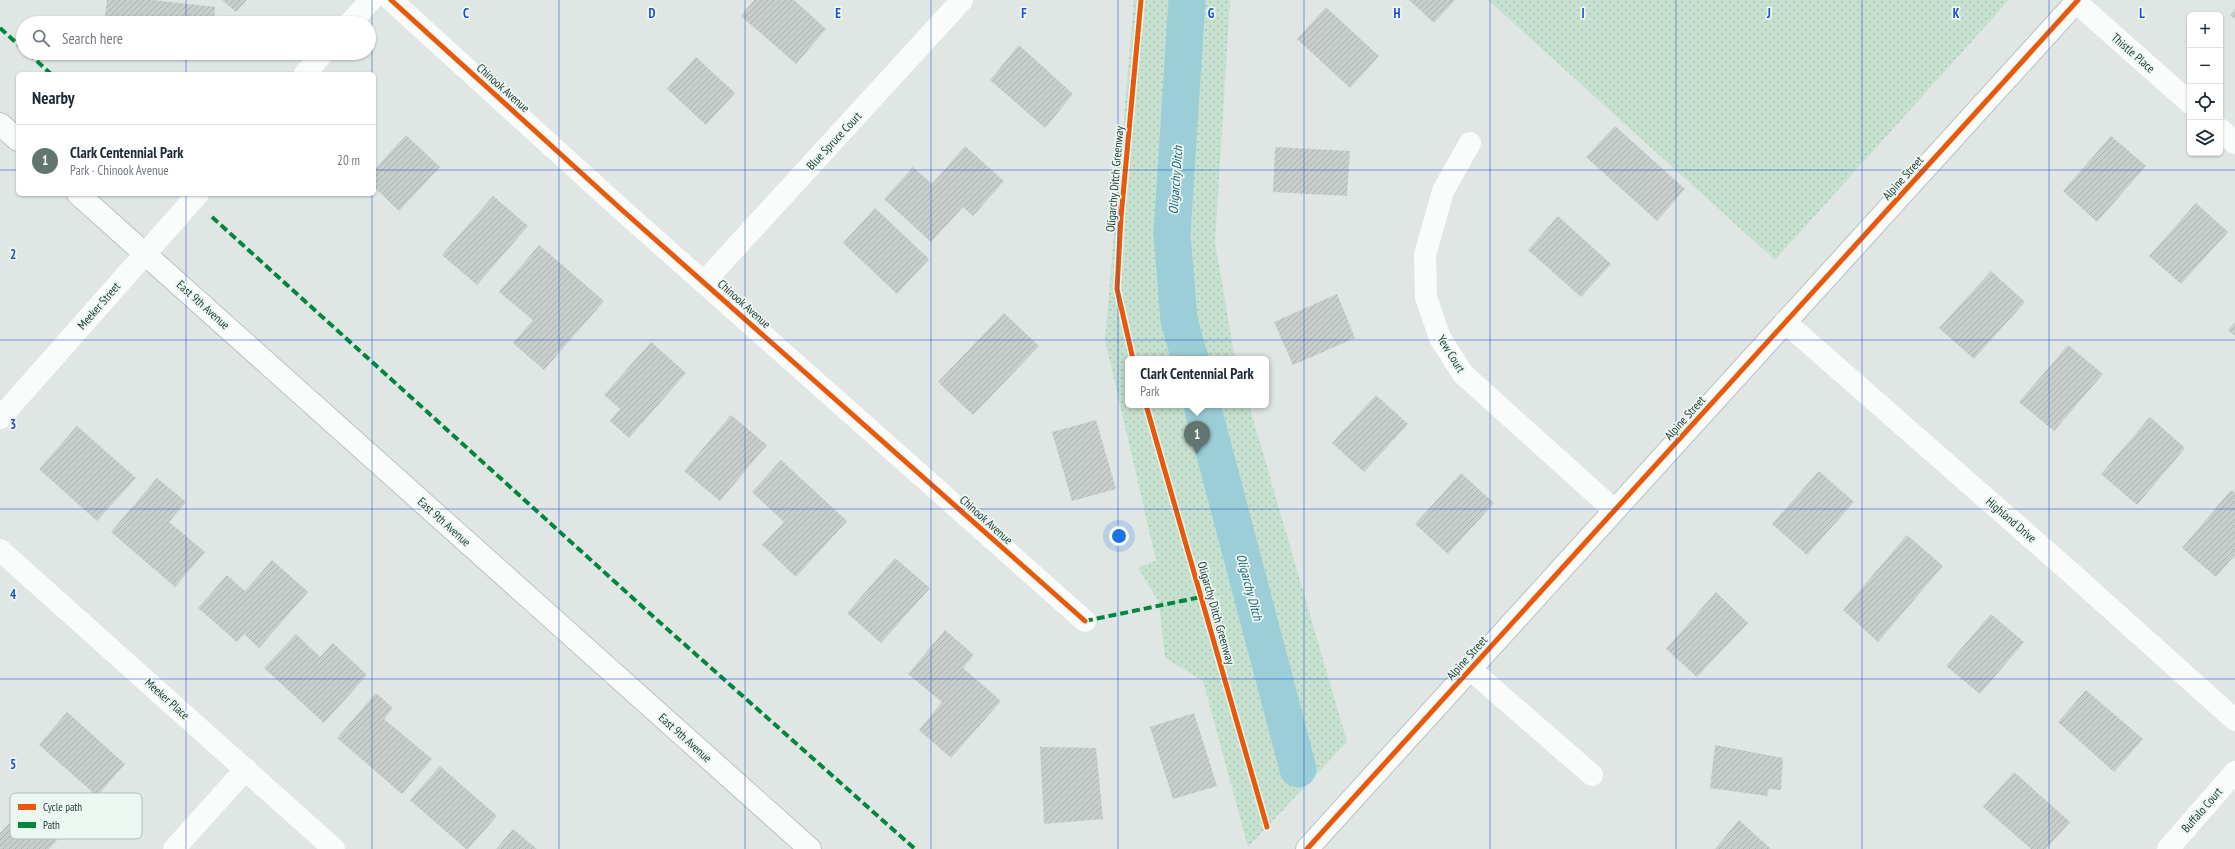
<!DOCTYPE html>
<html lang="en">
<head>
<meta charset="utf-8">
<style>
	body { margin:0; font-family:"PT Sans Narrow",sans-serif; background:#f2f2f3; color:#1f2937 }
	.controls { position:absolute; right:12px; top:12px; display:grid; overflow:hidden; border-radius:6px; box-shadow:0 1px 3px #0004 }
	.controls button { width:36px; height:36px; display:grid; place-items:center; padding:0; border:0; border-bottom:1px solid #e0e1e3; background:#fff; color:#1f2937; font:20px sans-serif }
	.you { position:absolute; left:1119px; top:536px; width:14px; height:14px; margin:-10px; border:3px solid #fff; border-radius:50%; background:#1a73e8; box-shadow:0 0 0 6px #1a73e833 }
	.badge { display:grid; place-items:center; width:26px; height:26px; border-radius:50%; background:#617671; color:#fff; font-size:13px; font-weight:700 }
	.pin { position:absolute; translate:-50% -33px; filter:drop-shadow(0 1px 2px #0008) }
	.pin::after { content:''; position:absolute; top:21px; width:14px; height:12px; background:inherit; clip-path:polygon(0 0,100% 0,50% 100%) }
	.popup { position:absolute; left:1125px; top:356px; width:144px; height:52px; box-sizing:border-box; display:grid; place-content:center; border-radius:6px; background:#fff; filter:drop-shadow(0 1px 3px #0005); font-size:13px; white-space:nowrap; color:#747a83 }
	.popup b { font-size:15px; color:#1f2937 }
	.popup::after { content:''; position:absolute; left:50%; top:100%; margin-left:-8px; border:8px solid transparent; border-top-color:#fff }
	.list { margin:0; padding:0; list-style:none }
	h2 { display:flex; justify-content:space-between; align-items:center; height:52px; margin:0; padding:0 16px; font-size:17px }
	h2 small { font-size:13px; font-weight:400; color:#747a83 }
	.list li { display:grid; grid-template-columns:26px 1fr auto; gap:12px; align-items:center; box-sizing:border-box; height:72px; padding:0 16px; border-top:1px solid #e0e1e3 }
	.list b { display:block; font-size:15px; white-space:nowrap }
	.list p { margin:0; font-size:13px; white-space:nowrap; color:#747a83 }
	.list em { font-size:13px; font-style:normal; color:#747a83 }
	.icon { flex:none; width:22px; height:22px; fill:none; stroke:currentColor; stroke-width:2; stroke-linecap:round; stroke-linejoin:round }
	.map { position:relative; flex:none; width:2235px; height:849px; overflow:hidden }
	.search { position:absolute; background:#fff; box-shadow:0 1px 3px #0004; left:16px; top:16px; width:360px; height:44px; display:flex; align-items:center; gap:10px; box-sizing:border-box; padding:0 14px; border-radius:22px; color:#747a83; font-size:15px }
	.panel { position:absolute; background:#fff; box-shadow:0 1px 3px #0004; left:16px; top:72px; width:360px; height:124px; border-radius:6px }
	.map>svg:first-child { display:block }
	.grass { fill:url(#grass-dots) }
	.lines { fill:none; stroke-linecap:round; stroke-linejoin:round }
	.canal { stroke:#9cced8; stroke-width:37 }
	.building { fill:url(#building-hatch) }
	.secondary-casing { stroke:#b9c3bf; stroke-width:24 }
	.street { stroke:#fafbfb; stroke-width:22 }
	.secondary { stroke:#fafbfb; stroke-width:22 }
	.quiet { stroke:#00873e; stroke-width:4; stroke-dasharray:8 4; stroke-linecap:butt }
	.cycleway-casing { stroke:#edf7f2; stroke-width:8 }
	.cycleway { stroke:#e8590c; stroke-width:5 }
	.grid { fill:none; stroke:#1d4ed8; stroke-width:1; stroke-opacity:0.55 }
	.labels { text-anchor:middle; stroke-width:3.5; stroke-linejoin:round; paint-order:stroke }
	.street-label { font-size:12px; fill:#1d3a33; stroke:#edf7f2 }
	.water-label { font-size:13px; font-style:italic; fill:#146479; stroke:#edf7f2 }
	.key { fill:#edf7f2; stroke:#afbeb9; stroke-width:1 }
	.key-label { font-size:11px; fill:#1d3a33 }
	.grid-label { font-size:13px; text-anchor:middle; font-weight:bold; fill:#1d4ed8; stroke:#edf7f2; stroke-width:3.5; stroke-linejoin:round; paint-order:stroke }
</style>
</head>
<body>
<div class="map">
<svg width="2235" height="849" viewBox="0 0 2235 849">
	<defs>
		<pattern id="grass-dots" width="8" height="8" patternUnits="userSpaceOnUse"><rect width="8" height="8" fill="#c7e1d0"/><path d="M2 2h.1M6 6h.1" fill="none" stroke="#aac2b3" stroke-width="1.8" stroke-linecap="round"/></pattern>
		<pattern id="building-hatch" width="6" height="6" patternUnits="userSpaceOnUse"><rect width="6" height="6" fill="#c7cecb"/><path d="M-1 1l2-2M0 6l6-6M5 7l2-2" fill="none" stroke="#aab2af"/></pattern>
	</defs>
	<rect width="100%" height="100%" fill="#e0e6e3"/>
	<path class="grass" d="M 1134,0 L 1230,0 L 1215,242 L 1235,359 L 1128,359 L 1128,405 L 1249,405 L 1347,742 L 1248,847 L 1203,681 L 1165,658 L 1159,602 L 1138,568 L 1156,560 L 1105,340 Z
		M 1488,0 L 2009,0 L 1775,260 Z"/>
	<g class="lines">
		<path class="canal" d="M 1187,0 L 1172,234 L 1179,320 L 1190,359
			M 1202,405 L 1298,769"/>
	</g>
	<path class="building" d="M 107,0 L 152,0 L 215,7 L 214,23 L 104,23 Z
		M 222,0 L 247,0 L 236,12 Z
		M 754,0 L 794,0 L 826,29 L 796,64 L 741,16 Z
		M 1409,0 L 1455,0 L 1434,23 Z
		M 1326,7 L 1379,56 L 1350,88 L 1297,39 Z
		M 2235,9 L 2235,19 L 2230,15 Z
		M 1019,45 L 1073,94 L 1045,128 L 990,80 Z
		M 164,53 L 211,53 L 210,59 Z
		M 696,57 L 735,93 L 706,125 L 667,89 Z
		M 1615,126 L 1685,189 L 1657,221 L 1586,157 Z
		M 406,135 L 440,167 L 399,211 L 374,187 L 374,170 Z
		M 2111,136 L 2146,166 L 2097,222 L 2063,191 Z
		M 965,146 L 1004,181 L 973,216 L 963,207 L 931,242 L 884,199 L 913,167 L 932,184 Z
		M 1275,147 L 1350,151 L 1347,196 L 1273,192 Z
		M 493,196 L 528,226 L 477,285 L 442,255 Z
		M 2196,203 L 2228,232 L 2181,284 L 2149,256 Z
		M 875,208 L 929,259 L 897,294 L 843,243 Z
		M 1558,216 L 1611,264 L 1581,297 L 1528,250 Z
		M 539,245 L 604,301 L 544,370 L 513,343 L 533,320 L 499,292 Z
		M 1991,271 L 2025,302 L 1974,359 L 1939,328 Z
		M 1337,294 L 1355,338 L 1293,365 L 1274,322 Z
		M 1004,313 L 1039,346 L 973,415 L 938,382 Z
		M 2235,322 L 2235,336 L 2228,330 Z
		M 651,342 L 686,373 L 629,438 L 610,421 L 620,409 L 604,395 Z
		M 2068,345 L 2103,374 L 2054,431 L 2019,402 Z
		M 1376,395 L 1408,424 L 1364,472 L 1332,443 Z
		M 731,415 L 767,445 L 720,501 L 684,471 Z
		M 2150,417 L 2185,448 L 2137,505 L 2101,474 Z
		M 1096,420 L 1116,489 L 1072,501 L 1052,432 Z
		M 77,426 L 136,478 L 97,521 L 39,469 Z
		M 781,460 L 847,521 L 796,577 L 762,545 L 784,522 L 752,492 Z
		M 1819,471 L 1854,502 L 1807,555 L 1772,524 Z
		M 1461,473 L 1494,503 L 1448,554 L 1415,524 Z
		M 157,478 L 186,502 L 169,522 L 205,552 L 175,587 L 111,532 Z
		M 2231,490 L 2235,493 L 2235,555 L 2216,577 L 2182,548 Z
		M 1907,535 L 1943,566 L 1878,642 L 1843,610 Z
		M 895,558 L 930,588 L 881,643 L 847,613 Z
		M 272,560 L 308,592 L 259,648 L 244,634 L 237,642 L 198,608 L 227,575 L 245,591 Z
		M 1716,592 L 1748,623 L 1697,677 L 1666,649 Z
		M 1991,614 L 2024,642 L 1980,694 L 1946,666 Z
		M 945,630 L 974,655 L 963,668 L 1001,701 L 951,758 L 919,730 L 942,702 L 908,674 Z
		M 296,634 L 320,657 L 333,643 L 367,675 L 324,723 L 264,668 Z
		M 2086,690 L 2143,739 L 2114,772 L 2058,722 Z
		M 376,693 L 393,708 L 384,719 L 432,759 L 402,794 L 337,738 Z
		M 67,712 L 125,764 L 97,796 L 39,745 Z
		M 1194,713 L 1217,786 L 1173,799 L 1150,727 Z
		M 1715,745 L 1783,758 L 1781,790 L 1769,789 L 1767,796 L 1710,788 Z
		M 1040,747 L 1096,748 L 1103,819 L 1044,824 Z
		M 440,766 L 497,816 L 468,849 L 466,849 L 410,800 Z
		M 2014,772 L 2070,822 L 2046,849 L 2031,849 L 1983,807 Z
		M 28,803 L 63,834 L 49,849 L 0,849 L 0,833 Z
		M 1739,820 L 1771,849 L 1715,849 Z
		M 513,829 L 537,849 L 496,849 Z"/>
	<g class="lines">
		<defs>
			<path id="secondary" d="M 0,124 L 18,140
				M 78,194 L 810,849
				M 1307,849 L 2078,0"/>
		</defs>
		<use href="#secondary" class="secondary-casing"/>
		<path class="street" d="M 391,0 L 622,210 L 1085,621
			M 2076,2 L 2190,103
			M 350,23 L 371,0
			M 305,74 L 323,53
			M 2220,129 L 2235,143
			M 1470,143 L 1443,191 L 1425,255 L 1426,297 L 1440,338 L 1463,374 L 1614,510
			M 704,282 L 962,0
			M 1785,322 L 2070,572 L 2235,720
			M 0,418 L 198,194
			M 0,550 L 334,849
			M 1470,669 L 1592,775
			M 174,849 L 246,769
			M 2168,849 L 2235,772"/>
		<use href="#secondary" class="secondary"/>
		<path class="quiet" d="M 0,28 L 23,49
			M 28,53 L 51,74
			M 212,217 L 656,619 L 915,849
			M 1085,621 L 1201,597"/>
		<defs>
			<path id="cycleway" d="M 391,0 L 622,210 L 1085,621
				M 1133,359 L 1117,289 L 1121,217 L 1141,0
				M 1146,405 L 1267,827
				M 1307,849 L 2078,0"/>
		</defs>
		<use href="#cycleway" class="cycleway-casing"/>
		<use href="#cycleway" class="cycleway"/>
	</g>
	<path class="grid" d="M 186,0 L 186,23M 372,0 L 372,74M 559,0 L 559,849M 745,0 L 745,849M 931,0 L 931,849M 1118,0 L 1118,849M 1304,0 L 1304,849M 1490,0 L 1490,849M 1676,0 L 1676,849M 1862,0 L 1862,849M 2049,0 L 2049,849M 186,53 L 186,74M 0,170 L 18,170M 374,170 L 2235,170M 186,194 L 186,849M 372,194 L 372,849M 0,340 L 2235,340M 0,509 L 2235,509M 0,679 L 2235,679"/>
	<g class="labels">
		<g class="street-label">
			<text transform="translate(2133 53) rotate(41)" y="4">Thistle Place</text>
			<text transform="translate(503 88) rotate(42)" y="4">Chinook Avenue</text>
			<text transform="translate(834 141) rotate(-47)" y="4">Blue Spruce Court</text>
			<text transform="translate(1903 178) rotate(-48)" y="4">Alpine Street</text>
			<text transform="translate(1115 179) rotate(-85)" y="4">Oligarchy Ditch Greenway</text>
			<text transform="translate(744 304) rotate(42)" y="4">Chinook Avenue</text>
			<text transform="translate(203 305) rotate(42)" y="4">East 9th Avenue</text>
			<text transform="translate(99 306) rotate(-49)" y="4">Meeker Street</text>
			<text transform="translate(1451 354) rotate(58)" y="4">Yew Court</text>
			<text transform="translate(1685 418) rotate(-48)" y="4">Alpine Street</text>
			<text transform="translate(986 520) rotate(42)" y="4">Chinook Avenue</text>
			<text transform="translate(2011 520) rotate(41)" y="4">Highland Drive</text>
			<text transform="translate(444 522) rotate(42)" y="4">East 9th Avenue</text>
			<text transform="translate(1216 613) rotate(74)" y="4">Oligarchy Ditch Greenway</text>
			<text transform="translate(1467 658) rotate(-48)" y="4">Alpine Street</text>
			<text transform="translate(167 699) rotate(42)" y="4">Meeker Place</text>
			<text transform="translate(685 738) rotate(42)" y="4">East 9th Avenue</text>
			<text transform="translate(2202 810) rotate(-49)" y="4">Buffalo Court</text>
		</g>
		<g class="water-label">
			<text transform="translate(1175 180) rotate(-86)" y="5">Oligarchy Ditch</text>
			<text transform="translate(1250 587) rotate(75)" y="5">Oligarchy Ditch</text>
		</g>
	</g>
	<rect x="10" y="793" width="132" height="46" rx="6" class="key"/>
	<rect x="18" y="804" width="18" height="6" fill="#e8590c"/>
	<rect x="18" y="822" width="18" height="6" fill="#00873e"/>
	<g class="key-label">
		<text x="43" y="811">Cycle path</text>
		<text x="43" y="829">Path</text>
	</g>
	<g class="grid-label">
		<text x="466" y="18">C</text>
		<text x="652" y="18">D</text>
		<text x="838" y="18">E</text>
		<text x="1024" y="18">F</text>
		<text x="1211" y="18">G</text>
		<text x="1397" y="18">H</text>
		<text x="1583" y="18">I</text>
		<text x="1769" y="18">J</text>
		<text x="1956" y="18">K</text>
		<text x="2142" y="18">L</text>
		<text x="13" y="259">2</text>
		<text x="13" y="429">3</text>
		<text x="13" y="599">4</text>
		<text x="13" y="769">5</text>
	</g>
</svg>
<div class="controls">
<button>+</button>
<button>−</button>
<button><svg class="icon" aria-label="locate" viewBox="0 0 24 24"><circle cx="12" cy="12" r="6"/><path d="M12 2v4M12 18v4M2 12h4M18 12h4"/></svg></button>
<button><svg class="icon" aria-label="layers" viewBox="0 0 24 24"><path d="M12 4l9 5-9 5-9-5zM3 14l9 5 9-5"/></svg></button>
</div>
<div class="you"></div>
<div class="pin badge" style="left:1197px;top:454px">1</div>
<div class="popup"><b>Clark Centennial Park</b>Park</div>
<div class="search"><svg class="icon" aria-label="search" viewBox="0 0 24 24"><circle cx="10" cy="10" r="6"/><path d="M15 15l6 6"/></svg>Search here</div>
<section class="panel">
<h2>Nearby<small></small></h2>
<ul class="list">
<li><span class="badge">1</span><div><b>Clark Centennial Park</b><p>Park · Chinook Avenue</p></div><em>20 m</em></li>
</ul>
</section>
</div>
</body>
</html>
